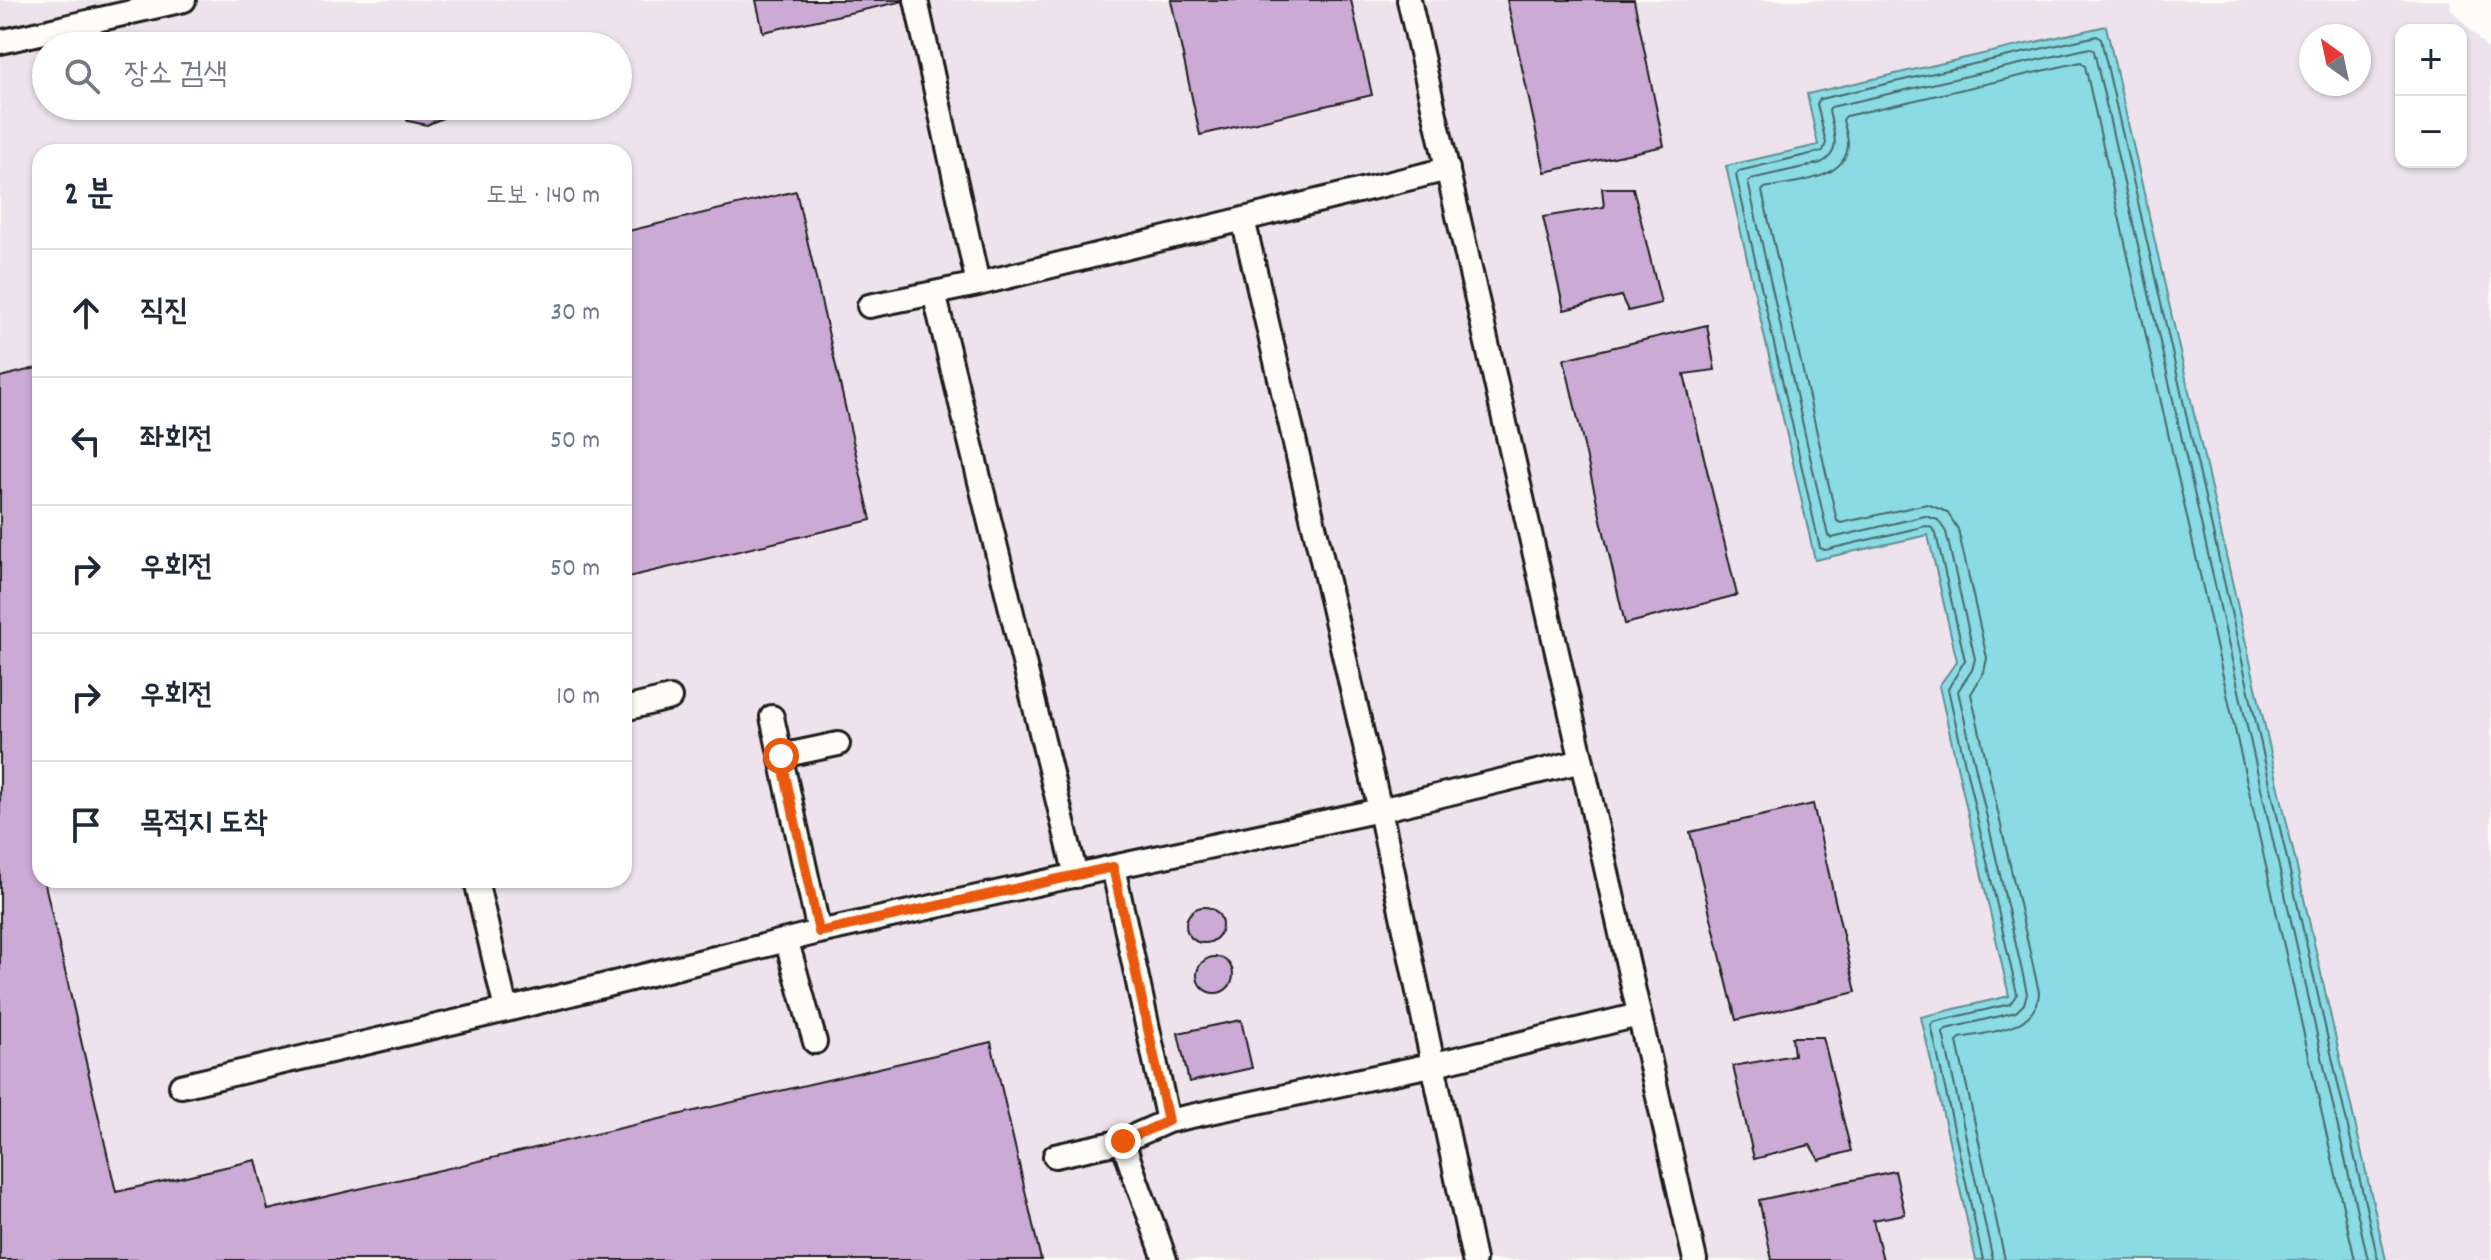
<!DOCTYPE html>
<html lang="ko">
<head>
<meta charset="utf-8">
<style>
	body { margin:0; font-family:Dekko,"Poor Story",sans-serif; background:#f6f6f7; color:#1f2937 }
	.controls { position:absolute; right:24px; top:24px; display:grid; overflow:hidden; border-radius:16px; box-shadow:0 2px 6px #0004 }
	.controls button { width:72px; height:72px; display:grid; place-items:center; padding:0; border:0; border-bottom:2px solid #e0e1e3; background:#fff; color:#1f2937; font:40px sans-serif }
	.compass { position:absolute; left:2299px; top:24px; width:72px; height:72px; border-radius:50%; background:#fff; box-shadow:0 2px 6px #0004; rotate:327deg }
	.stop { position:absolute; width:24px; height:24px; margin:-18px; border:6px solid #ea580c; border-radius:50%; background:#fff }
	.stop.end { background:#ea580c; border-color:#fff; box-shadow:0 2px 8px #0008 }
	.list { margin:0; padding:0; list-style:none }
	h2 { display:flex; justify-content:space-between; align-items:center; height:104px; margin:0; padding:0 32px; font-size:34px }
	h2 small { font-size:26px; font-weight:400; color:#747a83 }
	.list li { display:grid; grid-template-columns:52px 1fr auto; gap:24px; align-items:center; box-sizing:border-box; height:128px; padding:0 32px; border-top:2px solid #e0e1e3 }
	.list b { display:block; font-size:30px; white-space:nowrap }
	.list em { font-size:26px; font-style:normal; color:#747a83 }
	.icon { flex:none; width:44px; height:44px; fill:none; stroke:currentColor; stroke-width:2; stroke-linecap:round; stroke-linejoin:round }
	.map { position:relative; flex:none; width:2491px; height:1260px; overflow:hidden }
	.search { position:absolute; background:#fff; box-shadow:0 2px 6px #0004; left:32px; top:32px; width:600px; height:88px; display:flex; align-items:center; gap:20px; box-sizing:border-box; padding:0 28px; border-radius:44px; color:#747a83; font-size:30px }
	.panel { position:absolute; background:#fff; box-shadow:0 2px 6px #0004; left:32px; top:144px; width:600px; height:744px; border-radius:24px }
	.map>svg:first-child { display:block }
	.built { fill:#eee3ed; fill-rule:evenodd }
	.water { fill:#8adbe4; stroke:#5e8f94; stroke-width:2 }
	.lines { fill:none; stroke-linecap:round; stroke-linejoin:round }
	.shore { stroke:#48686c; stroke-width:2 }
	.building { fill:#cbaad6; stroke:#1c1c1c; stroke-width:2 }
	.service-casing { stroke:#1c1c1c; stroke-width:28 }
	.service { stroke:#fdfcf7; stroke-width:22 }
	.route { stroke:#ea580c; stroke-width:10 }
</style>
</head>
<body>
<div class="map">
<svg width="2491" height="1260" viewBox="0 0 2491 1260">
	<rect width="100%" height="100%" fill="#fdfcf7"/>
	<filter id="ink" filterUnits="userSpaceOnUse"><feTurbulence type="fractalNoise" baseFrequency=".0125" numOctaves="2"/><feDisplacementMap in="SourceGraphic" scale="16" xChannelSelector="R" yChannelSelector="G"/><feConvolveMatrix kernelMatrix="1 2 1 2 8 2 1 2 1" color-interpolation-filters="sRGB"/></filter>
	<g filter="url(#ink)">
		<path class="built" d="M 0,0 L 2450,0 L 2451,9 L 2491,53 L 2491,1260 L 0,1260 ZM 2401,30 L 2461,30 L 2461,162 L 2401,162 ZM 2311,36 L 2359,36 L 2359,84 L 2311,84 ZM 46,46 L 618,46 L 618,106 L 46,106 ZM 40,152 L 624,152 L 624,880 L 40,880 Z"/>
		<path class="water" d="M 2106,26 L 2386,1260 L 1976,1260 L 1921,1017 L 2009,996 L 1939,686 L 1957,661 L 1928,535 L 1815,560 L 1726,166 L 1818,145 L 1807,94 Z"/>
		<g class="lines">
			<path class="shore" d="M 1983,1260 L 1931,1025 L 1934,1022 L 2010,1004 L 2017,994 L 1948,689 L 1965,660 L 1936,534 L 1932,528 L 1926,526 L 1825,550 L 1820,548 L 1736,175 L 1739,171 L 1823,151 L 1826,143 L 1817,104 L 1820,99 L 2097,36 L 2101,39 L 2378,1260
				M 1993,1260 L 1943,1033 L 1946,1029 L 2016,1012 L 2024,1004 L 2027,993 L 1958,691 L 1972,670 L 1975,659 L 1946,532 L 1938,520 L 1925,516 L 1832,538 L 1828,536 L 1748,182 L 1751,179 L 1821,163 C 1843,152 1833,131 1829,111 L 1831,107 L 2090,48 L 2094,51 L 2368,1260
				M 2005,1260 L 1957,1042 L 1960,1038 C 1989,1032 2037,1031 2039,992 L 1971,694 L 1984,672 L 1987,658 L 1958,529 L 1947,512 L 1927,504 L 1841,523 L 1837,521 L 1762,191 L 1765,188 C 1792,182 1846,181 1848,145 C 1848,136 1845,128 1843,120 L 1846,116 L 2081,62 L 2085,66 L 2355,1260"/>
		</g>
		<path class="building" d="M 756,0 L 904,0 L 904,1 L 763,32 Z
			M 1171,0 L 1351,0 L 1372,95 L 1200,135 Z
			M 1507,0 L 1634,0 L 1664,146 L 1545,172 Z
			M 531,39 L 551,46 L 511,46 L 521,41 Z
			M 452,106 L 445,117 L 427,125 L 408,121 L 395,106 Z
			M 1602,188 L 1633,188 L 1661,303 L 1628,311 L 1621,296 L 1564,310 L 1543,217 L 1604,207 Z
			M 796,191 L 871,520 L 624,578 L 624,232 Z
			M 1707,325 L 1715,370 L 1684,374 L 1737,595 L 1625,624 L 1564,359 Z
			M 40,367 L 40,880 L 44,880 L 116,1192 L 256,1160 L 268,1210 L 991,1042 L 1041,1260 L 0,1260 L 0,377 Z
			M 1813,804 L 1856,992 L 1736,1020 L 1690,832 Z
			M1186 925a18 18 0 1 1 36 0a18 18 0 1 1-36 0Z
			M1197 975a18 18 0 1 1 36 0a18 18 0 1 1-36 0Z
			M 1241,1020 L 1252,1068 L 1189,1082 L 1178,1033 Z
			M 1792,1037 L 1823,1037 L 1851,1151 L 1819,1160 L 1810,1145 L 1754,1159 L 1733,1066 L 1794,1055 Z
			M 1895,1171 L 1905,1214 L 1873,1220 L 1883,1260 L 1772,1260 L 1759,1200 Z"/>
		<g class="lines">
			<defs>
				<path id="service" d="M 916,0 L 978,284 L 1448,169
					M 1409,0 L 1695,1260
					M 0,42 L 184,0
					M 1243,219 L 1380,810 L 1474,1260
					M 978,284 L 934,293 L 1076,876
					M 869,306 L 934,293
					M 624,709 L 670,698
					M 772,717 L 819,932
					M 781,756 L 838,744
					M 476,880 L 506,1010
					M 787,942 L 815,1042
					M 181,1086 L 506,1010 L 819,932 L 1113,867
					M 1168,1121 L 1113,867 L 1380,810 L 1582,761
					M 1123,1141 C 1135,1182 1152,1219 1165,1260
					M 1055,1156 L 1123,1141 L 1168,1121 L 1431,1065 L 1639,1015"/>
			</defs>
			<use href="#service" class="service-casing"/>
			<use href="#service" class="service"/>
		</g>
	</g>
	<g class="lines" filter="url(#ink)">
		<path class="route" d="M 781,756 L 819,932 L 1113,867 L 1168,1121 L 1123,1141"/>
	</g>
</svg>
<div class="controls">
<button>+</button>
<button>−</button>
</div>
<svg class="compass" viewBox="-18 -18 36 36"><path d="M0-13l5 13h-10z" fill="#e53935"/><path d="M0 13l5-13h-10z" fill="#747a83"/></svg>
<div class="stop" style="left:781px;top:756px"></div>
<div class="stop end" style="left:1123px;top:1141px"></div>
<div class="search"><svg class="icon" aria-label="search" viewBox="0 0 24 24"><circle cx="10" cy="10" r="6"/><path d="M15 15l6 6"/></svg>장소 검색</div>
<section class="panel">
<h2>2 분<small>도보 · 140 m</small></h2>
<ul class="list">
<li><svg class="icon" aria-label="ahead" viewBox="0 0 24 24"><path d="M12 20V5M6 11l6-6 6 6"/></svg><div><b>직진</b></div><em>30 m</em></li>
<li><svg class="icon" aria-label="left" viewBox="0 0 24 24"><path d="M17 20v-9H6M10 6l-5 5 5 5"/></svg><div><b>좌회전</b></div><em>50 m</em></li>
<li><svg class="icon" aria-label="right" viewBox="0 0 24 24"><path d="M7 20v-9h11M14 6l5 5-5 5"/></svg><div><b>우회전</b></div><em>50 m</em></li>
<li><svg class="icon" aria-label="right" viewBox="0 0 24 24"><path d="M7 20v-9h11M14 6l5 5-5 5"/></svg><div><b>우회전</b></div><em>10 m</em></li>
<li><svg class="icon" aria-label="arrive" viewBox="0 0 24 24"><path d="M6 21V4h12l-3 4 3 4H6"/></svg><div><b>목적지 도착</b></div></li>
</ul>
</section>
</div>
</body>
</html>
